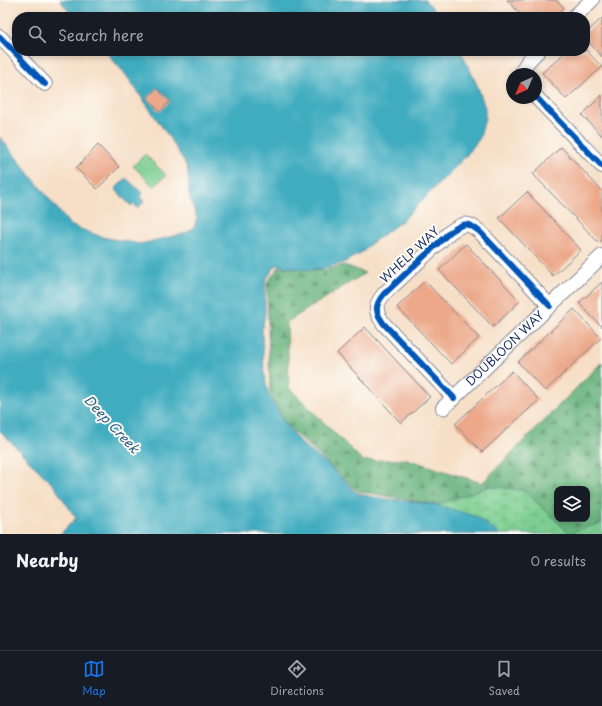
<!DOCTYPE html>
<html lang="en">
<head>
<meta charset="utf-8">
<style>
	body { margin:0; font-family:"Playpen Sans",sans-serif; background:#242831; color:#f1f3f6 }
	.controls { position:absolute; right:12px; bottom:12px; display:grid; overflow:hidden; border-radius:8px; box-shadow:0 2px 6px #0003 }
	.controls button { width:36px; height:36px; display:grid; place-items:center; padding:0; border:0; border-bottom:1px solid #363941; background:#171b24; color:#f1f3f6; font:20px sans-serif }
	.compass { position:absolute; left:506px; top:68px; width:36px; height:36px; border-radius:50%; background:#171b24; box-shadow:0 2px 6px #0003; rotate:224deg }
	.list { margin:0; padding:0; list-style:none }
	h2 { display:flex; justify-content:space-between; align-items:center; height:52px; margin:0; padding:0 16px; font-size:17px }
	h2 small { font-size:13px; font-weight:400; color:#9ea1a6 }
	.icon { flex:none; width:22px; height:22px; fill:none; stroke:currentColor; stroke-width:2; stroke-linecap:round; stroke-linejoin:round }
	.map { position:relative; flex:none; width:602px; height:534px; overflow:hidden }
	.search { position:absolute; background:#171b24; box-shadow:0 2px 6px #0003; left:12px; right:12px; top:12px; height:44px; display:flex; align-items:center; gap:10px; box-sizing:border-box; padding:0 14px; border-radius:16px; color:#9ea1a6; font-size:15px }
	.sheet { height:116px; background:#171b24 }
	nav { display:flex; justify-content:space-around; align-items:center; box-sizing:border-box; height:56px; border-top:1px solid #363941; background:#171b24; font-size:11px; color:#9ea1a6 }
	nav a { display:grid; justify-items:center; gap:2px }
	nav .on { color:#1a73e8 }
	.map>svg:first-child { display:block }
	.forest { fill:url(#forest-firs); stroke:#40706c; fill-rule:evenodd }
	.wetland { fill:url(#wetland-marsh); stroke:#4c7f78 }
	.park { fill:url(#park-dots); stroke:#4c7f78 }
	.water { fill:#41acc0; stroke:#2e6e8f }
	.building { fill:#eca889 }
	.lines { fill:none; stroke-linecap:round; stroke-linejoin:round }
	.minor-casing { stroke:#888792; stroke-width:16 }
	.minor { stroke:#fff; stroke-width:14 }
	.cycleway-casing { stroke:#fdfcf7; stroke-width:8 }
	.cycleway { stroke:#0057b8; stroke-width:6 }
	.labels { text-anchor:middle; stroke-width:4; stroke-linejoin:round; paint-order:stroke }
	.street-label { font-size:12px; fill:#1b2f5e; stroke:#fdfcf7 }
	.water-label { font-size:13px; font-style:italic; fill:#285b80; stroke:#fdfcf7 }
</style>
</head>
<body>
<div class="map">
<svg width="602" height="534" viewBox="0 0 602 534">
	<defs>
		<pattern id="forest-firs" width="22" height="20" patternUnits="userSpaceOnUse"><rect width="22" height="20" fill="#66b27b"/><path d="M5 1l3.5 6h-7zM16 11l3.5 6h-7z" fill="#539168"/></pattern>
		<pattern id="wetland-marsh" width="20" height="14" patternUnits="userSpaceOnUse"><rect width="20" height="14" fill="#7dcf91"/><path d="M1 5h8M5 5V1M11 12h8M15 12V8" fill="none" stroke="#6bb27f"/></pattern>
		<pattern id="park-dots" width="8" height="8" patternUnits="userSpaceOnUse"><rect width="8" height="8" fill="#7dcf91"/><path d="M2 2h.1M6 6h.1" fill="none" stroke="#6bb27f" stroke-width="1.8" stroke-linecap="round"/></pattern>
	</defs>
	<rect width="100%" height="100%" fill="#fdfcf7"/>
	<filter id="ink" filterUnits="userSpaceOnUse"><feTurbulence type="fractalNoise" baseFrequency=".025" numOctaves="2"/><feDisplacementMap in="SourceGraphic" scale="8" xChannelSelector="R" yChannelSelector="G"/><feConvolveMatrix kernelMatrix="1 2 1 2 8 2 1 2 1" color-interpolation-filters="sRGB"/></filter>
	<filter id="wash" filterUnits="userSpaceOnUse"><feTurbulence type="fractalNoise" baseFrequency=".012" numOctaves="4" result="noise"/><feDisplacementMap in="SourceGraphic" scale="16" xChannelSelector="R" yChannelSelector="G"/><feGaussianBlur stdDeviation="0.9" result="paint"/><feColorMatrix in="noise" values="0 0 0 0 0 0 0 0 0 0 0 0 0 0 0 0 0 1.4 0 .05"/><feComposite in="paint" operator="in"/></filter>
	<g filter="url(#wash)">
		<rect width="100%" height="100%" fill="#f6dfc6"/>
		<path class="forest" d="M 344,265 L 365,273 L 287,322 L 289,388 L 363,461 L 407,459 L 482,483 L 602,362 L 602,523 L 569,533 L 525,491 L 491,486 L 438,505 L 357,491 L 286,425 L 270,393 L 267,282 L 279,267 L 325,270 ZM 557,489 L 587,489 L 587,519 L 557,519 Z"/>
		<path class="wetland" d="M 491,486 L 525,491 L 569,533 L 602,523 L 602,534 L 402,534 L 357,493 L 372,497 L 437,505 Z"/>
		<path class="park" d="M 145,154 L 166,175 L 154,187 L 133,166 Z"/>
		<path class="water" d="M 60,0 L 425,0 L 430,5 L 439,17 L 73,17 Z
			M 105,51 L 461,51 L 478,87 L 485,108 L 485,118 L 480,138 L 465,157 L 402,221 L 369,245 L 364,251 L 343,263 L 324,268 L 310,270 L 276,265 L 265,281 L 265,313 L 262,331 L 264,372 L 268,393 L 285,425 L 302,444 L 329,466 L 357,493 L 372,497 L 438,505 L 477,517 L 499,534 L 60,534 L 76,518 L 54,486 L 0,431 L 0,137 L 70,225 L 102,237 L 140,244 L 186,233 L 194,227 L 197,218 L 189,195 L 188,170 L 184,161 L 169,137 L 126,75 Z
			M 126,178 L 143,194 L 140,197 L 144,202 L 138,208 L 133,204 L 131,206 L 115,189 Z"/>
		<g id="blocks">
			<path class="building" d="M 507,0 L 556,0 L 564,8 L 555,17 L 523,17 Z
				M 602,18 L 602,57 L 585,38 L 585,34 Z
				M 585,49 L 602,67 L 566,99 L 542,73 L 567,51 L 585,51 Z
				M 157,88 L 170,101 L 160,112 L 147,98 Z
				M 602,95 L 602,136 L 582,115 Z
				M 98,145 L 119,167 L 97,189 L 76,168 Z
				M 561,147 L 602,191 L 602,240 L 599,243 L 533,174 Z
				M 527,192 L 581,250 L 553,276 L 499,218 Z
				M 466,244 L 520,301 L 493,327 L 439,270 Z
				M 425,281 L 479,338 L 451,364 L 397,307 Z
				M 602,282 L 602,327 L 579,303 Z
				M 574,309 L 601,338 L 545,391 L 518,362 Z
				M 365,327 L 430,397 L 401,423 L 337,353 Z
				M 512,371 L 539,400 L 482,452 L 455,424 Z"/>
		</g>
	</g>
	<g filter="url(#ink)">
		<use href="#blocks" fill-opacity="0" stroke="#888792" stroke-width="1"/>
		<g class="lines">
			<defs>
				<g id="minor">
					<path d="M 574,17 L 592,0"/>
					<path d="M 0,37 L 45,84"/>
					<path d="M 522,74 C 524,64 531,58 538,51"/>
					<path d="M 536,97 L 602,166"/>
					<path d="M 454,398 L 384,324 C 375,312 374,306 384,294 L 450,232 C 463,223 467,221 480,232 L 550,306"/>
					<path id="s1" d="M 443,408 L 602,256"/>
				</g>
			</defs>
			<use href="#minor" class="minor-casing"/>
			<use href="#minor" class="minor"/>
			<defs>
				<path id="cycleway" d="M 0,37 L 45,84
					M 536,97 L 602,166
					M 454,398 L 384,324 C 375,312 374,306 384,294 L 450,232 C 463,223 467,221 480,232 L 550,306"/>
			</defs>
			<use href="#cycleway" class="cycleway-casing"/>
			<use href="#cycleway" class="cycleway"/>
		</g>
	</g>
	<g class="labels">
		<g class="street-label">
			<text transform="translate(410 255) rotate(-43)" y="4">WHELP WAY</text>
			<text dy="4" stroke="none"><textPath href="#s1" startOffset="86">DOUBLOON WAY</textPath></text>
		</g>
		<g class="water-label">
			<text transform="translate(112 424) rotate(47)" y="5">Deep Creek</text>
		</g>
	</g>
</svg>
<div class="controls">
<button><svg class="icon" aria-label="layers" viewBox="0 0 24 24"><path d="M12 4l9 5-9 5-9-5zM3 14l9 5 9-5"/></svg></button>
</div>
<svg class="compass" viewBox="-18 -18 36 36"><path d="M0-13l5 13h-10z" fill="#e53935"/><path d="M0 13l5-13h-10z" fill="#9ea1a6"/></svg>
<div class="search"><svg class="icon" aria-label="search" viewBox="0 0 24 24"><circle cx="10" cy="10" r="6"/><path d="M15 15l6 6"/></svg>Search here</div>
</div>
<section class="sheet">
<h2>Nearby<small>0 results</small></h2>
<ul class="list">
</ul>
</section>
<nav>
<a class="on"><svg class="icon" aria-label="map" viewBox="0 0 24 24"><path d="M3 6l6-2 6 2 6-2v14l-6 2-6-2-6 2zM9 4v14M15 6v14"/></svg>Map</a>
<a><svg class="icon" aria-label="directions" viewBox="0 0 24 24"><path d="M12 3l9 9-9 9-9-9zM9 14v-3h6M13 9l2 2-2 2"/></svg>Directions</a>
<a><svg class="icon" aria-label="saved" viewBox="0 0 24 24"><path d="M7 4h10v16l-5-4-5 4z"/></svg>Saved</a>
</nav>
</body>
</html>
